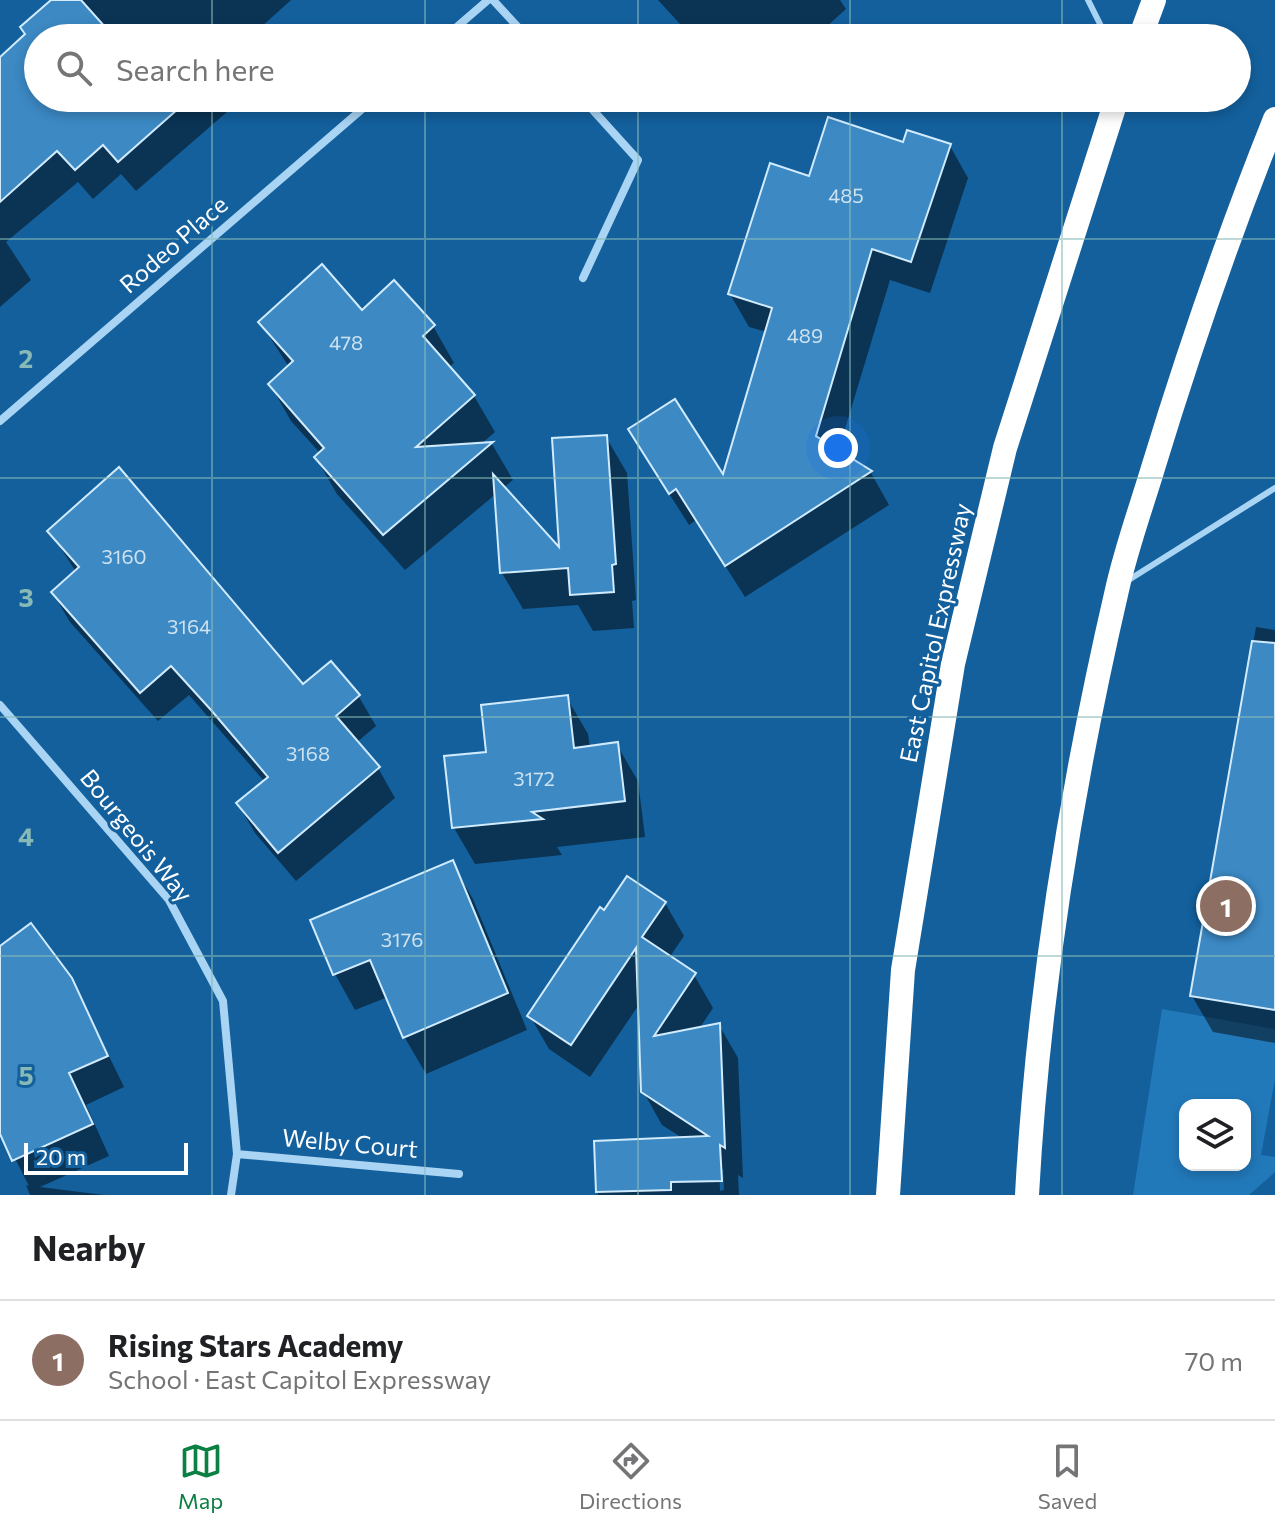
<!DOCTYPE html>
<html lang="en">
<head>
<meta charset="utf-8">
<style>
	body { margin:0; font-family:Commissioner,sans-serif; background:#f6f6f6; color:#202124 }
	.controls { position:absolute; right:24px; bottom:24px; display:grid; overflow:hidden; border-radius:16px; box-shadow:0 4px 12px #0003 }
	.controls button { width:72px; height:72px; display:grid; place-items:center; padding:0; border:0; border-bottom:2px solid #e0e0e0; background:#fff; color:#202124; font:40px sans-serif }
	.scale { position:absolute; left:24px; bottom:20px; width:164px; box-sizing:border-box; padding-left:8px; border:4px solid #fff; border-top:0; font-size:22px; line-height:28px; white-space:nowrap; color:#fff; -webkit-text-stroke:6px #13609d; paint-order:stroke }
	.you { position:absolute; left:838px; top:448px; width:28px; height:28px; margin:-20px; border:6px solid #fff; border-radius:50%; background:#1a73e8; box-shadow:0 0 0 12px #1a73e833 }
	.badge { display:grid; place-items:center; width:52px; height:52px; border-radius:50%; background:#0b8043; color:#fff; font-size:26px; font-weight:700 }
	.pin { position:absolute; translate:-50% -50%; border:4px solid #fff; box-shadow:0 2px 8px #0006 }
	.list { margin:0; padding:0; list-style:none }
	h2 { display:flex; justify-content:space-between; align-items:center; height:104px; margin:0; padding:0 32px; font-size:34px }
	h2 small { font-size:26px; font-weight:400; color:#757577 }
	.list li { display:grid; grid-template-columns:52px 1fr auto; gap:24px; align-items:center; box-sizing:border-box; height:120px; padding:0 32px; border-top:2px solid #e0e0e0 }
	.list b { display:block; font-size:30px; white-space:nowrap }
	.list p { margin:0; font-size:26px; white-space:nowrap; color:#757577 }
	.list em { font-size:26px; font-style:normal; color:#757577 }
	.icon { flex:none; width:44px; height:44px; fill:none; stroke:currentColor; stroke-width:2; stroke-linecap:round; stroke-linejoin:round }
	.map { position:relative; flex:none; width:1275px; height:1195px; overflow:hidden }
	.search { position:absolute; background:#fff; box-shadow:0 4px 12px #0003; left:24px; right:24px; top:24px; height:88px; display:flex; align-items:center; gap:20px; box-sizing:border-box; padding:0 28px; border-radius:44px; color:#757577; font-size:30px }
	.sheet { height:224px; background:#fff }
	nav { display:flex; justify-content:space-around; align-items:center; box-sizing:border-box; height:112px; border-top:2px solid #e0e0e0; background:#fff; font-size:22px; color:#757577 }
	nav a { display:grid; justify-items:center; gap:4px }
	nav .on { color:#0b8043 }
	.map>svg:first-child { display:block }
	.green { fill:#2279ba; fill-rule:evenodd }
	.shadow { fill:#0007; fill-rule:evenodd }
	.building { fill:#3c89c4; stroke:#d1ebfd; stroke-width:2 }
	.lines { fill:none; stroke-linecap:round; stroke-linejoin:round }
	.lane { stroke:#a9d4f4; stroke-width:6 }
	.street { stroke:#a9d4f4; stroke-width:8 }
	.highway { stroke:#fff; stroke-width:24 }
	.grid { fill:none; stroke:#87bab6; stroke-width:2; stroke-opacity:0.55 }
	.labels { text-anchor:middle; stroke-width:6; stroke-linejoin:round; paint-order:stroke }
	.number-label { font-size:20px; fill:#cee2f0 }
	.street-label { font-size:24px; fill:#fff; stroke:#13609d }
	.grid-label { font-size:26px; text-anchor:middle; font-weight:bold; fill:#87bab6; stroke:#13609d; stroke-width:6; stroke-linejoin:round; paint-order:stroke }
</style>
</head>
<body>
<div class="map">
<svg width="1275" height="1195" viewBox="0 0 1275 1195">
	<rect width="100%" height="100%" fill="#13609d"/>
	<path class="green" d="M 1162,1009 L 1275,1029 L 1275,1079 L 1261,1155 L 1275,1157 L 1275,1172 L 1249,1195 L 1133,1195 ZM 1185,1105 L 1245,1105 L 1245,1165 L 1185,1165 Z"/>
	<path class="shadow" d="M 54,0 L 291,0 L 249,38 L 38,38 L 38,98 L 243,98 L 136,191 L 121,174 L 93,199 L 78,182 L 6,242 L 31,280 L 0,307 L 0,59 L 26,35 Z
		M 658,0 L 840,0 L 846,9 L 814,38 L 693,38 Z
		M 904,145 L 950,146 L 968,178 L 930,293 L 890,280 L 838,452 L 871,473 L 889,505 L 745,597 L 696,520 L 689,525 L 649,462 L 724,479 L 767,332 L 749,327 L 730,294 L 900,207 Z
		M 361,313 L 433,326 L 454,363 L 448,368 L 474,396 L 495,432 L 480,445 L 492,444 L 513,480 L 503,488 L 562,553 L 606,437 L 627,473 L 636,600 L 632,601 L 634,628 L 593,631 L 578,605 L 523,609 L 502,573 L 497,493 L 405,570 L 337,494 L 316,458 L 321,454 L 291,421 L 270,384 L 289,367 L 260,322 Z
		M 50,531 L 303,687 L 330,664 L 359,697 L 376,726 L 356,743 L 378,768 L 395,798 L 296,881 L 255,833 L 238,804 L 265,782 L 189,695 L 158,721 L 70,622 L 53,593 L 76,572 Z
		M 1256,627 L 1275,630 L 1275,1043 L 1213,1032 L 1192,996 Z
		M 567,698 L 588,734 L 590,748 L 617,745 L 638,781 L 645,837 L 557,847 L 562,855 L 475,864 L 454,828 L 488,753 Z
		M 452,863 L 473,899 L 527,1030 L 426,1074 L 405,1038 L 388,997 L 355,1010 L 335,974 Z
		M 665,903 L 684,936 L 669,958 L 694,975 L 713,1008 L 699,1029 L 719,1025 L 738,1058 L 743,1178 L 738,1175 L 739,1195 L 598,1195 L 596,1143 L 684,1139 L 662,1125 L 643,1091 L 640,1003 L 590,1077 L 549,1049 L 530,1016 L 604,913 ZM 719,1169 L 723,1169 L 724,1190 L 720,1191 Z
		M 0,949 L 71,978 L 124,1087 L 86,1105 L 109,1156 L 40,1187 L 104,1195 L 30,1195 L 26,1185 L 29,1186 L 0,1129 Z"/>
	<path class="building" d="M 51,0 L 81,0 L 115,38 L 38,38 L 38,98 L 168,98 L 178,109 L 118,162 L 103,145 L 75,170 L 57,151 L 0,202 L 0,57 L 25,34 L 20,27 Z
		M 828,117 L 903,142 L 907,130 L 951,144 L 911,262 L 872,249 L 816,436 L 872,471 L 725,566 L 676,489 L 669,494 L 628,429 L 675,399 L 723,474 L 772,308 L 728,294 L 770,163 L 809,176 Z
		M 322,264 L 362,310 L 394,280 L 435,325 L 423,336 L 475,395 L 416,447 L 493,442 L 383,535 L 314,457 L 324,448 L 268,384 L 293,361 L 258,322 Z
		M 607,435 L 616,564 L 612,565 L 614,592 L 570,595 L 568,568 L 500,573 L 493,474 L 559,547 L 552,438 Z
		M 119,467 L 303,684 L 331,661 L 360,695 L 336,716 L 380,767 L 278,853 L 236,803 L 268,777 L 211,710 L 171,666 L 140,693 L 51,592 L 79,567 L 47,531 Z
		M 1252,641 L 1275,643 L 1275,1010 L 1190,996 Z
		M 568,695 L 574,748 L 618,742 L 625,801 L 532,812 L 543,819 L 452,828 L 444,756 L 486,752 L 481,705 Z
		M 453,860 L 508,993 L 403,1038 L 370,960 L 333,975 L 310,920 Z
		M 627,876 L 666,902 L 642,937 L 696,973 L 654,1036 L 720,1023 L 725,1148 L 720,1145 L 722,1181 L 671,1182 L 671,1190 L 596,1192 L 594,1141 L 708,1136 L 641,1092 L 636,948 L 571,1045 L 527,1016 L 600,907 L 604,910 Z
		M 31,923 L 72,978 L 108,1056 L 69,1073 L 93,1124 L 12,1161 L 0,1134 L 0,946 Z"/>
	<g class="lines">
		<path class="lane" d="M 1088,0 L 1107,38
			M 1127,581 L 1275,488"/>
		<path class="street" d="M 493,0 L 528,38
			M 444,38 L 488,0
			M 582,98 L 638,160 L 583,278
			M 0,421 L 375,98
			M 0,705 L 169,900 L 223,1001 L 237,1154 L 231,1195
			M 237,1154 L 459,1174"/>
		<path class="highway" d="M 1140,38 L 1154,0
			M 888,1195 L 903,970 L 953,664 L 1005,448 L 1117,98
			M 1027,1195 C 1038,992 1071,788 1117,590 C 1126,549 1141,508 1153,468 C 1189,350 1229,234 1275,119"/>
	</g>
	<path class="grid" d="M 212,0 L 212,38M 425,0 L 425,38M 638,0 L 638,38M 850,0 L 850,38M 1062,0 L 1062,38M 212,98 L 212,1195M 425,98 L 425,1195M 638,98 L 638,1195M 850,98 L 850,1195M 1062,98 L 1062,1195M 0,239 L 1275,239M 0,478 L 1275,478M 0,717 L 1275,717M 0,956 L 1275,956"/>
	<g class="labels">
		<g class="number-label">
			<text x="846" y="203">485</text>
			<text x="805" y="343">489</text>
			<text x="346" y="350">478</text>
			<text x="124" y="564">3160</text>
			<text x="189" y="634">3164</text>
			<text x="308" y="761">3168</text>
			<text x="534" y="786">3172</text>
			<text x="402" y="947">3176</text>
		</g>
		<g class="street-label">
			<text transform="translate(174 245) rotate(-41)" y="8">Rodeo Place</text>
			<text transform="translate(936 633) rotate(-78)" y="8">East Capitol Expressway</text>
			<text transform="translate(136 836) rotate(51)" y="8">Bourgeois Way</text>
			<text transform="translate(350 1144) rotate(5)" y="8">Welby Court</text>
		</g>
	</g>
	<g class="grid-label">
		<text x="26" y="368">2</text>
		<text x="26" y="607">3</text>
		<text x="26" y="846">4</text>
		<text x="26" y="1085">5</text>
	</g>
</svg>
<div class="controls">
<button><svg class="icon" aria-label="layers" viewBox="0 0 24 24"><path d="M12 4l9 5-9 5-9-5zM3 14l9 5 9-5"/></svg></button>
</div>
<div class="scale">20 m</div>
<div class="you"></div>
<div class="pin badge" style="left:1226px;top:906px;background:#8d6e63">1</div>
<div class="search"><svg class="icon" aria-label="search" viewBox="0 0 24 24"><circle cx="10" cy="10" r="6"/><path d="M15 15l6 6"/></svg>Search here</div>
</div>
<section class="sheet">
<h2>Nearby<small></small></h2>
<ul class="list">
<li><span class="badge" style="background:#8d6e63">1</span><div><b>Rising Stars Academy</b><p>School · East Capitol Expressway</p></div><em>70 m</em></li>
</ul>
</section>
<nav>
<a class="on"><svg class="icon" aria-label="map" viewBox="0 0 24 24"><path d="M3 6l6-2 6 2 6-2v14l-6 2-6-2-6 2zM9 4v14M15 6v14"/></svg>Map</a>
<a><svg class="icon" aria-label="directions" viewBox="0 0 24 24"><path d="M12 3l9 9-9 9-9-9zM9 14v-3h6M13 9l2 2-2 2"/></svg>Directions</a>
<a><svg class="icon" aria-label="saved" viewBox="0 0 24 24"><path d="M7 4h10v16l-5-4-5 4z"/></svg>Saved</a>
</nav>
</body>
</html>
